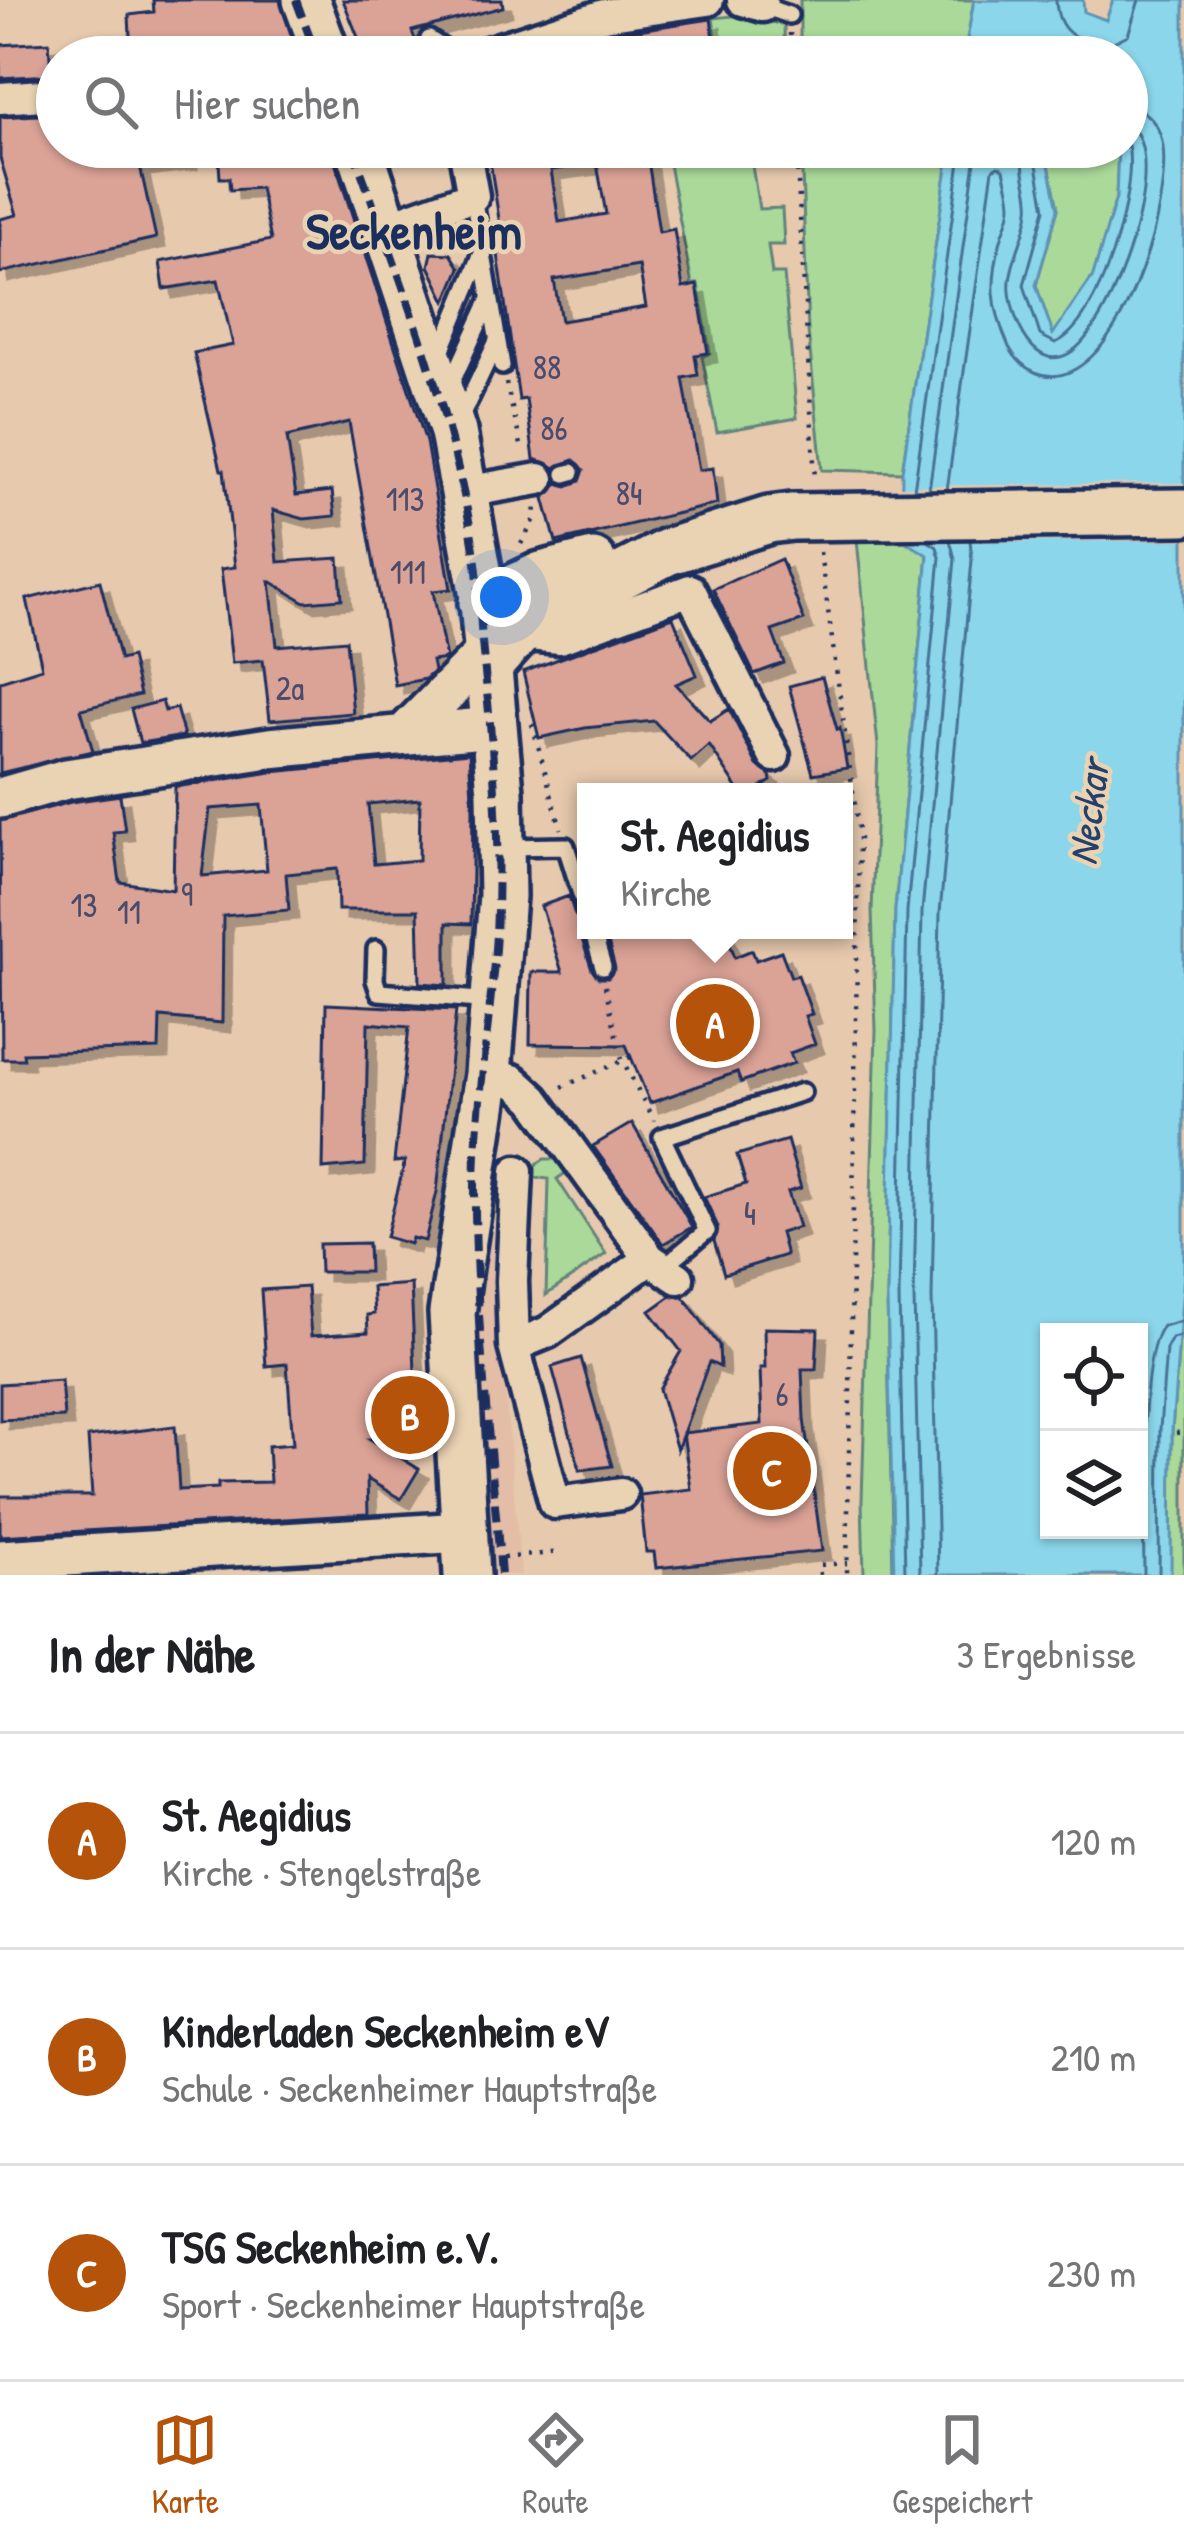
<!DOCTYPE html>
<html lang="de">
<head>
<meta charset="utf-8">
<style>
	body { margin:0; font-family:"Patrick Hand",sans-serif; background:#f2f2f2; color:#202124 }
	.controls { position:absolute; right:36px; bottom:36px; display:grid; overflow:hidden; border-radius:0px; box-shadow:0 3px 9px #0004 }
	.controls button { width:108px; height:108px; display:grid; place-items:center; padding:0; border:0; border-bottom:3px solid #e0e0e0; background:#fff; color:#202124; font:60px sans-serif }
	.you { position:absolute; left:501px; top:597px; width:42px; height:42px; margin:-30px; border:9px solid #fff; border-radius:50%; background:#1a73e8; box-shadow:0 0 0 18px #1a73e833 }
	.badge { display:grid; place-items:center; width:78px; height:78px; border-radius:50%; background:#b45309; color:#fff; font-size:39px; font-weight:700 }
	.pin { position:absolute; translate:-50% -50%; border:6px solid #fff; box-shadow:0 3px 12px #0006 }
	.popup { position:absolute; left:577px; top:783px; width:276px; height:156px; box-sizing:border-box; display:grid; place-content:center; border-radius:0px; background:#fff; filter:drop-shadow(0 3px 9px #0005); font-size:39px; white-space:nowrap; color:#757577 }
	.popup b { font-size:45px; color:#202124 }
	.popup::after { content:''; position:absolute; left:50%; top:100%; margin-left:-24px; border:24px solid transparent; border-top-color:#fff }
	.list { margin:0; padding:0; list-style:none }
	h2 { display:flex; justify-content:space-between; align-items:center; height:156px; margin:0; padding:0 48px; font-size:51px }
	h2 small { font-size:39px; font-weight:400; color:#757577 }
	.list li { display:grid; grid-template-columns:78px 1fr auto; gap:36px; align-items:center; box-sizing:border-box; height:216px; padding:0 48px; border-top:3px solid #e0e0e0 }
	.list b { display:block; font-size:45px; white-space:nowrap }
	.list p { margin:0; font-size:39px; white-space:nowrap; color:#757577 }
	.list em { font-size:39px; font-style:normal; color:#757577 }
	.icon { flex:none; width:66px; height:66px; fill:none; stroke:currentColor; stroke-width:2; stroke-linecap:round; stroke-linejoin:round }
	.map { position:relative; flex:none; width:1184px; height:1575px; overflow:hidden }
	.search { position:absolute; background:#fff; box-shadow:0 3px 9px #0004; left:36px; right:36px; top:36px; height:132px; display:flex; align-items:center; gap:30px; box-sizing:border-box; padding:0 42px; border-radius:66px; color:#757577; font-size:45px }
	.sheet { height:804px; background:#fff }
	nav { display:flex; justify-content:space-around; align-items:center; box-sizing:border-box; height:168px; border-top:3px solid #e0e0e0; background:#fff; font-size:33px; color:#757577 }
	nav a { display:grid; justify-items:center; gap:6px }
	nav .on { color:#b45309 }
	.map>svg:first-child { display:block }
	.built { fill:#e3bda6 }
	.green { fill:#aad999; stroke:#62847c; stroke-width:3 }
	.water { fill:#8bd6eb; stroke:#5e93b3; stroke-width:3; fill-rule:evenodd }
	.pier { fill:#e7c9ad }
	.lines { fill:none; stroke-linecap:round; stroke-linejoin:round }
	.shore { stroke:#487296; stroke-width:3 }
	.building { fill:#dba296; stroke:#1b2f5e; stroke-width:3; fill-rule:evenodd; filter:url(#shadow) }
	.service-casing { stroke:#1b2f5e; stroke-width:24 }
	.minor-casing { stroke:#1b2f5e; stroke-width:39 }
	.tertiary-casing { stroke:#1b2f5e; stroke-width:48 }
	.secondary-casing { stroke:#1b2f5e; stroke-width:54 }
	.path { stroke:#1b2f5e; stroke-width:4.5; stroke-dasharray:3 9; stroke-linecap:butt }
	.service { stroke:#ead3b3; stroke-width:15 }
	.minor { stroke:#ead3b3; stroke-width:30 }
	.tertiary { stroke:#ead3b3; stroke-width:39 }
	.secondary { stroke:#ead3b3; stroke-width:45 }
	.rail { stroke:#1b2f5e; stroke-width:8; stroke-dasharray:18 9; stroke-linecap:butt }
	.secondary-bridge-casing { stroke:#1b2f5e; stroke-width:54; stroke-linecap:butt }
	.secondary-bridge { stroke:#ead3b3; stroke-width:45 }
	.labels { text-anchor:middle; stroke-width:9; stroke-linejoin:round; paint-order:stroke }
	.number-label { font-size:33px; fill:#4b4c6c }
	.water-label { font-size:42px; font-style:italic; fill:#26406c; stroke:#ead3b3 }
	.district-label { font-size:51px; font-weight:bold; fill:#1b2f5e; stroke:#ead3b3 }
</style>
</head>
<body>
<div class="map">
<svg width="1184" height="1575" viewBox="0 0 1184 1575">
	<defs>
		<filter id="shadow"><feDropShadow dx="9" dy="9" stdDeviation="0" flood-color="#0004"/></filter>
	</defs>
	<rect width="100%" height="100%" fill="#e7c9ad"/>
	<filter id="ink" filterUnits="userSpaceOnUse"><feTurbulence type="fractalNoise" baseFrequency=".00833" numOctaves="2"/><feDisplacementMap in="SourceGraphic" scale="24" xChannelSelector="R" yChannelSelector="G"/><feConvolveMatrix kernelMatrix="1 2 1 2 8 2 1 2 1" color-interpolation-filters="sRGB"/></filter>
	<g filter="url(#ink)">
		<path class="built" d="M 495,1191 L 491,1224 L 521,1575 L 488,1575 L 472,1295 Z"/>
		<path class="green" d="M 800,0 L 974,0 L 964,57 L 800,57 Z
			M 743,15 L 784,25 L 785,57 L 719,57 L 713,18 Z
			M 684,147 L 749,147 L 759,209 L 782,208 L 784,245 L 768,245 L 772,274 L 784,274 L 797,418 L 717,432 L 702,357 L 710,353 L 698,284 L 692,284 L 667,154 Z
			M 801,147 L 950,147 L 902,472 L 822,470 L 808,331 Z
			M 1060,147 L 1118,147 L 1116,198 L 1093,276 L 1053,335 L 1036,285 L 1058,209 L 1049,165 Z
			M 901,539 L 928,554 L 895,910 L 887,1297 L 893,1575 L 864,1575 L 862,1501 L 876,1030 L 872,911 L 878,746 L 857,540 Z
			M 544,1159 L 555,1159 L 571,1169 L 557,1179 L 606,1254 L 546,1295 L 549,1179 L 529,1177 L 534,1166 Z
			M 1184,1273 L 1184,1575 L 1000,1575 L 1049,1530 L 1139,1530 L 1171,1524 L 1172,1430 Z"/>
		<path class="water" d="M 974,0 L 1083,0 L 1084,12 L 1106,20 L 1113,0 L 1184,0 L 1184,1273 L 1172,1430 L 1171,1575 L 894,1575 L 887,1297 L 895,910 L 928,555 L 901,539 L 902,472 L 950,147 L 1060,147 L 1049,165 L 1058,209 L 1036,285 L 1053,334 L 1093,276 L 1116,198 L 1118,147 L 1127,147 L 1127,57 L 964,57 ZM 1049,1332 L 1139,1332 L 1139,1530 L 1049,1530 Z"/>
		<path class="pier" d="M 1184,483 L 1184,540 L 896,543 L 895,539 L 896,486 Z"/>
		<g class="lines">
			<path class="shore" d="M 1056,0 C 1057,32 1076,41 1105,46 L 1128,35 L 1139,0
				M 1028,147 C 1016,170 1032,187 1029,210 C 1027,234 1012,257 1010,281 C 1007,308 1031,374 1068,354 C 1112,331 1175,154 1127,123
				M 1046,147 L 1037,165 L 1045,209 L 1024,285 L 1040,335 L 1055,343 C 1100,325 1140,186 1127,141
				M 914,490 L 962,147
				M 929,490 L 977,147
				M 947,490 L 993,169 L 998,166 L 1004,169 C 1006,180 1011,193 1011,205 C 1011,216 1004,229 1001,240 C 990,282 991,306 1009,347 C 1015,358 1023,367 1035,372 C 1115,406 1180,190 1160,134 C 1154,118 1142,109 1127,104
				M 905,1575 L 899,1297 L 907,911 L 940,557 L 937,547 L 928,541
				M 920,1575 L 914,1297 L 922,912 L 955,559 L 950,540
				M 938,1575 L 932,1297 L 940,913 L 972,560 L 970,540
				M 1144,1575 C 1144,1530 1137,1354 1163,1326 L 1184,1320
				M 1159,1575 L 1160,1429 L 1166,1349 L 1172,1338 L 1184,1335"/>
		</g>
		<path class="building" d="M 153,0 L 280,0 L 298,57 L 131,57 L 129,15 L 154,12 Z
			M 343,0 L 502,0 L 503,7 L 412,31 L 421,57 L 366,57 Z
			M 711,19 L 717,57 L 620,57 L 605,35 Z
			M 49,42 L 51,75 L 0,78 L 0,45 Z
			M 57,114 L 57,147 L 187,147 L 188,160 L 140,166 L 156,238 L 0,273 L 0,219 L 17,215 L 0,158 L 0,117 Z
			M 218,147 L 330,147 L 426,442 L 451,589 L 433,591 L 446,659 L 432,661 L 434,671 L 425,679 L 395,685 L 349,422 L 287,437 L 296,495 L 332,491 L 335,516 L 304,519 L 273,510 L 278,562 L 339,558 L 342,599 L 305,602 L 270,581 L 277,646 L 346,640 L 353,713 L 270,720 L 263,660 L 232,663 L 221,569 L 235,567 L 224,470 L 221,470 L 194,353 L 233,345 L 218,280 L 164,289 L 160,262 L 271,240 L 260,188 L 230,190 L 229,178 L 220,178 Z
			M 537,147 L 646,147 L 659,232 L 674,229 L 683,288 L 697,285 L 708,353 L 695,355 L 698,375 L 683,378 L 699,470 L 713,468 L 717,504 L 556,542 L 544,498 L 558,483 L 567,486 L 580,481 L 584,470 L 574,460 L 555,468 L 534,459 L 526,399 L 519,400 L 495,233 L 501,232 L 489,155 ZM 597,164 L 606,214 L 559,222 L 551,170 ZM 639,266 L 646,307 L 561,321 L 554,280 Z
			M 432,253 L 451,254 L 460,268 L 446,301 L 429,266 Z
			M 781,559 L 804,620 L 772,631 L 784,663 L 754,674 L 713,589 Z
			M 100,581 L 120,660 L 131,657 L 140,695 L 81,709 L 93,751 L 0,773 L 0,681 L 42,668 L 27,599 Z
			M 673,617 L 697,675 L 676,684 L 710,721 L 729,709 L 757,765 L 770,775 L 771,781 L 754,792 L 740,792 L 709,745 L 691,761 L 654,721 L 585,728 L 539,738 L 523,672 Z
			M 822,677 L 837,729 L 840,728 L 847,768 L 813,774 L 789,686 Z
			M 162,701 L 165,711 L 176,708 L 184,736 L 140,743 L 131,709 Z
			M 469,753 L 473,810 L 471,924 L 447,923 L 447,985 L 420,983 L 418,910 L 338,910 L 337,869 L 286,874 L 289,910 L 223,916 L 222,1023 L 160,1017 L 159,1049 L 23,1053 L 24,1059 L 2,1059 L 0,821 L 71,802 L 120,795 L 125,831 L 113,832 L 120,882 L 173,890 L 175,787 L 272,772 ZM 420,799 L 419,860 L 374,864 L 368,804 ZM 261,805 L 267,870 L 202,876 L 210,809 Z
			M 569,896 L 575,915 L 584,922 L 580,933 L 592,970 L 599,978 L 608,978 L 615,969 L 605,930 L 725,930 L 735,957 L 752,950 L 756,960 L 781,951 L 791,977 L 798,975 L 812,1014 L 805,1016 L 815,1044 L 790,1053 L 794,1063 L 741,1082 L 737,1072 L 650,1103 L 626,1045 L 530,1044 L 531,972 L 562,972 L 541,906 Z
			M 326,1004 L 456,1010 L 437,1192 L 425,1241 L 412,1238 L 410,1244 L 386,1237 L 405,1161 L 394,1162 L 409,1027 L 368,1023 L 365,1165 L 323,1169 Z
			M 632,1123 L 692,1227 L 663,1244 L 593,1146 Z
			M 787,1140 L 801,1188 L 788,1192 L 799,1227 L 780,1233 L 786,1255 L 724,1274 L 714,1241 L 718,1227 L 704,1197 L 746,1184 L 737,1155 Z
			M 368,1243 L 369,1272 L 320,1272 L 319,1244 Z
			M 411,1284 L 418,1436 L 370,1439 L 419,1469 L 401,1499 L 367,1479 L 368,1514 L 0,1536 L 0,1496 L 92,1496 L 88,1437 L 175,1426 L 179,1490 L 218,1488 L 218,1483 L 270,1482 L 268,1446 L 293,1444 L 287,1364 L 266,1366 L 261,1290 L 307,1287 L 311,1336 L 368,1332 L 367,1315 L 374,1314 L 372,1287 Z
			M 671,1296 L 683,1296 L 719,1345 L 720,1367 L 709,1362 L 677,1450 L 659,1389 L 681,1351 L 650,1311 Z
			M 764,1328 L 818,1329 L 816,1369 L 802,1369 L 804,1419 L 822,1551 L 656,1568 L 654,1552 L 646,1552 L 640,1495 L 691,1489 L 683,1433 L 762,1424 L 760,1368 L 765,1368 Z
			M 581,1358 L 605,1442 L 612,1466 L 580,1470 L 552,1367 Z
			M 61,1380 L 64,1417 L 0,1420 L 0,1384 Z"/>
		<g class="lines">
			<defs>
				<path id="service" d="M 763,6 L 789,15
					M 429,39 L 456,57
					M 473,196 L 502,366
					M 439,356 L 483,251
					M 450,386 L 490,299
					M 460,419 L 497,341
					M 565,474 L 572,472
					M 505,847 L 566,846 L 586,910
					M 592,930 L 603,967
					M 376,949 L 375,980 L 379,992 L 491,1001
					M 662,1268 L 707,1231 L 662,1137 L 802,1092"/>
				<path id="minor" d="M 743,0 L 763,6
					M 475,57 L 604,15 L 708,0
					M 0,98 L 57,94
					M 386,227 L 473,196 L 464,147
					M 465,492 L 539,479
					M 518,634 L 560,638 L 690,590 L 774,756
					M 488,1074 L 513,1080 L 534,1099 L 650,1259 L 548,1332 L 514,1346
					M 517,1171 L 512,1281 L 514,1346 L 555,1503 L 621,1494
					M 650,1259 L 678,1278"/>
				<path id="tertiary" d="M 407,732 L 488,650
					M 0,798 L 66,779 L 269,748 L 494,727
					M 0,1560 L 463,1532"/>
				<path id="secondary" d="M 306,0 L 327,57
					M 359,147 L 453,432 L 482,591 L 500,792 L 502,896 L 488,1074 L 452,1313 L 467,1575
					M 1103,513 L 1184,512
					M 482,603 L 541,575 L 593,562
					M 489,666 L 518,634 L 555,603 L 609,582 L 667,552 L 769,520 L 792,517"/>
			</defs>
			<use href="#service" class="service-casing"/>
			<use href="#minor" class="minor-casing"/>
			<use href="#tertiary" class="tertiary-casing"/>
			<use href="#secondary" class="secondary-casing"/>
			<path class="path" d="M 790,33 L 791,57
				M 363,55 L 410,44
				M 796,147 L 815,480
				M 506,383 L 523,453
				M 521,544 L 535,519 L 536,505
				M 820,552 L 859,835 L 847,1575
				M 532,724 L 561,829
				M 605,986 L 622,1059 L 654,1121
				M 562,1087 L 631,1057
				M 1176,1433 L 1184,1432
				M 503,1558 L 560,1552
				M 820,1575 L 819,1565 L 847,1563"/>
			<use href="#service" class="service"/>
			<use href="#minor" class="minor"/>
			<use href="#tertiary" class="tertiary"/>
			<use href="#secondary" class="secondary"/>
			<path class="rail" d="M 296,0 L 317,57
				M 352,147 C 401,281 456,420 476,563 C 480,593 480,623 483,653 C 493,746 501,840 496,934 C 491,1018 476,1102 475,1186 C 474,1316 491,1446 501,1575"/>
			<defs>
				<path id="secondary-bridge" d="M 792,517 L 1103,513"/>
			</defs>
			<use href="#secondary-bridge" class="secondary-bridge-casing"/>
			<use href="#secondary-bridge" class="secondary-bridge"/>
		</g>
	</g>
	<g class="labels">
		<g class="number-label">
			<text x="547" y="379">88</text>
			<text x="554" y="440">86</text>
			<text x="629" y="505">84</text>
			<text x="405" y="511">113</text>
			<text x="408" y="584">111</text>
			<text x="290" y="700">2a</text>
			<text x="187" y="906">9</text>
			<text x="84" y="917">13</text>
			<text x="129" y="924">11</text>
			<text x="750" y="1225">4</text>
			<text x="782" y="1406">6</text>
		</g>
		<g class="water-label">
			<text transform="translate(1088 812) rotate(-83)" y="15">Neckar</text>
		</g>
		<g class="district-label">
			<text x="414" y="249">Seckenheim</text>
		</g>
	</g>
</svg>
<div class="controls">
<button><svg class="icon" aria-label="locate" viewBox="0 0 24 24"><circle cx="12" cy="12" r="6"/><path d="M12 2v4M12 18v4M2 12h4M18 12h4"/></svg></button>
<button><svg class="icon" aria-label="layers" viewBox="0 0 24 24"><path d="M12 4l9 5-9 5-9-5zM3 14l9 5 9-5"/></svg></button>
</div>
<div class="you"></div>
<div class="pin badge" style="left:715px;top:1023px">A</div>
<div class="popup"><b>St. Aegidius</b>Kirche</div>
<div class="pin badge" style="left:410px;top:1415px">B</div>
<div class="pin badge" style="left:772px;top:1471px">C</div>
<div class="search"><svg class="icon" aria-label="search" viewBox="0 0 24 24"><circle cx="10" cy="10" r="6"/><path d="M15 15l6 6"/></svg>Hier suchen</div>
</div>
<section class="sheet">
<h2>In der Nähe<small>3 Ergebnisse</small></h2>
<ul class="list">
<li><span class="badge">A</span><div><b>St. Aegidius</b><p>Kirche · Stengelstraße</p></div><em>120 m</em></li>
<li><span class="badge">B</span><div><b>Kinderladen Seckenheim eV</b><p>Schule · Seckenheimer Hauptstraße</p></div><em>210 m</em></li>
<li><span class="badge">C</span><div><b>TSG Seckenheim e.V.</b><p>Sport · Seckenheimer Hauptstraße</p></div><em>230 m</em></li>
</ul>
</section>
<nav>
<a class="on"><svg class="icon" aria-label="map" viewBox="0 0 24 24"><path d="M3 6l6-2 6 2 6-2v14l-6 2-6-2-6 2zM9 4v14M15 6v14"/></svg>Karte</a>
<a><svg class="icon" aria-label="directions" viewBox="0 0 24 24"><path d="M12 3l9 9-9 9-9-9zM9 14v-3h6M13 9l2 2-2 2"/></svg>Route</a>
<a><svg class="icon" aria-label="saved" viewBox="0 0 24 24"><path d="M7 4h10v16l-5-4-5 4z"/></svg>Gespeichert</a>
</nav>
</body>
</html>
